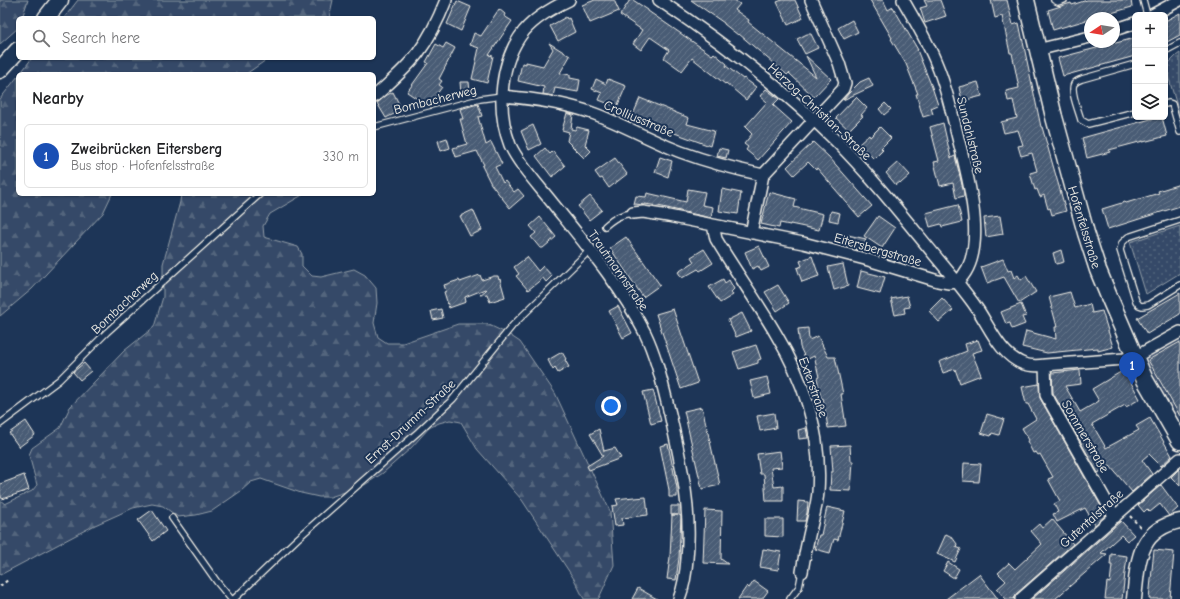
<!DOCTYPE html>
<html lang="en">
<head>
<meta charset="utf-8">
<style>
	body { margin:0; font-family:"Comic Neue",sans-serif; background:#f6f6f6; color:#202124 }
	.controls { position:absolute; right:12px; top:12px; display:grid; overflow:hidden; border-radius:6px; box-shadow:0 1px 3px #0004 }
	.controls button { width:36px; height:36px; display:grid; place-items:center; padding:0; border:0; border-bottom:1px solid #e0e0e0; background:#fff; color:#202124; font:20px sans-serif }
	.compass { position:absolute; left:1084px; top:12px; width:36px; height:36px; border-radius:50%; background:#fff; box-shadow:0 1px 3px #0004; rotate:258deg }
	.you { position:absolute; left:611px; top:406px; width:14px; height:14px; margin:-10px; border:3px solid #fff; border-radius:50%; background:#1a73e8; box-shadow:0 0 0 6px #1a73e833 }
	.badge { display:grid; place-items:center; width:26px; height:26px; border-radius:50%; background:#d93025; color:#fff; font-size:13px; font-weight:700 }
	.pin { position:absolute; translate:-50% -33px; filter:drop-shadow(0 1px 2px #0008) }
	.pin::after { content:''; position:absolute; top:21px; width:14px; height:12px; background:inherit; clip-path:polygon(0 0,100% 0,50% 100%) }
	.list { margin:0; padding:0; list-style:none }
	h2 { display:flex; justify-content:space-between; align-items:center; height:52px; margin:0; padding:0 16px; font-size:17px }
	h2 small { font-size:13px; font-weight:400; color:#757577 }
	.list li { display:grid; grid-template-columns:26px 1fr auto; gap:12px; align-items:center; box-sizing:border-box; height:64px; margin:0 8px 8px; padding:0 8px; border:1px solid #e0e0e0; border-radius:6px }
	.list b { display:block; font-size:15px; white-space:nowrap }
	.list p { margin:0; font-size:13px; white-space:nowrap; color:#757577 }
	.list em { font-size:13px; font-style:normal; color:#757577 }
	.icon { flex:none; width:22px; height:22px; fill:none; stroke:currentColor; stroke-width:2; stroke-linecap:round; stroke-linejoin:round }
	.map { position:relative; flex:none; width:1180px; height:599px; overflow:hidden }
	.search { position:absolute; background:#fff; box-shadow:0 1px 3px #0004; left:16px; top:16px; width:360px; height:44px; display:flex; align-items:center; gap:10px; box-sizing:border-box; padding:0 14px; border-radius:6px; color:#757577; font-size:15px }
	.panel { position:absolute; background:#fff; box-shadow:0 1px 3px #0004; left:16px; top:72px; width:360px; height:124px; border-radius:6px }
	.map>svg:first-child { display:block }
	.industrial { fill:url(#industrial-grid) }
	.grass { fill:url(#grass-dots); stroke:#949ea8 }
	.forest { fill:url(#forest-firs); stroke:#949ea8 }
	.building { fill:url(#building-hatch); stroke:#f4f1e8 }
	.lines { fill:none; stroke-linecap:round; stroke-linejoin:round }
	.service-casing { stroke:#f4f1e8; stroke-width:8 }
	.minor-casing { stroke:#f4f1e8; stroke-width:14 }
	.tertiary-casing { stroke:#f4f1e8; stroke-width:17 }
	.secondary-casing { stroke:#f4f1e8; stroke-width:19 }
	.path { stroke:#f4f1e8; stroke-width:2; stroke-dasharray:3 3; stroke-linecap:butt }
	.service { stroke:#1d3557; stroke-width:5.5 }
	.minor { stroke:#1d3557; stroke-width:11 }
	.tertiary { stroke:#1d3557; stroke-width:14 }
	.secondary { stroke:#1d3557; stroke-width:16 }
	.labels { text-anchor:middle; stroke-width:4; stroke-linejoin:round; paint-order:stroke }
	.street-label { font-size:13px; fill:#f4f1e8; stroke:#1d3557 }
</style>
</head>
<body>
<div class="map">
<svg width="1180" height="599" viewBox="0 0 1180 599">
	<defs>
		<pattern id="industrial-grid" width="8" height="8" patternUnits="userSpaceOnUse"><rect width="8" height="8" fill="#2a4060"/><path d="M0 4h8M4 0v8" fill="none" stroke="#4a5c77"/></pattern>
		<pattern id="grass-dots" width="8" height="8" patternUnits="userSpaceOnUse"><rect width="8" height="8" fill="#354a67"/><path d="M2 2h.1M6 6h.1" fill="none" stroke="#53657d" stroke-width="1.8" stroke-linecap="round"/></pattern>
		<pattern id="forest-firs" width="22" height="20" patternUnits="userSpaceOnUse"><rect width="22" height="20" fill="#354a67"/><path d="M5 1l3.5 6h-7zM16 11l3.5 6h-7z" fill="#53657d"/></pattern>
		<pattern id="building-hatch" width="6" height="6" patternUnits="userSpaceOnUse"><rect width="6" height="6" fill="#485b74"/><path d="M-1 1l2-2M0 6l6-6M5 7l2-2" fill="none" stroke="#637388"/></pattern>
	</defs>
	<rect width="100%" height="100%" fill="#1d3557"/>
	<filter id="ink" filterUnits="userSpaceOnUse"><feTurbulence type="fractalNoise" baseFrequency=".025" numOctaves="2"/><feDisplacementMap in="SourceGraphic" scale="8" xChannelSelector="R" yChannelSelector="G"/><feConvolveMatrix kernelMatrix="1 2 1 2 8 2 1 2 1" color-interpolation-filters="sRGB"/></filter>
	<g filter="url(#ink)">
		<path class="industrial" d="M 1180,337 L 1180,423 L 1144,359 Z"/>
		<path class="grass" d="M 1180,53 L 1180,116 L 1169,79 L 1167,65 L 1176,56 Z
			M 1180,226 L 1180,273 L 1146,294 L 1130,242 Z"/>
		<path class="forest" d="M 0,0 L 28,0 L 22,18 L 18,18 L 18,28 L 0,44 Z
			M 78,0 L 333,0 L 329,18 L 64,18 Z
			M 32,58 L 269,58 L 246,74 L 20,74 Z
			M 18,76 L 18,194 L 112,194 L 103,213 L 32,289 L 0,316 L 0,99 Z
			M 181,194 L 304,194 L 270,214 L 263,226 L 264,237 L 298,247 L 302,254 L 302,266 L 312,276 L 321,277 L 354,269 L 365,275 L 376,288 L 377,303 L 374,323 L 378,337 L 387,343 L 403,343 L 458,324 L 487,324 L 508,334 L 520,342 L 555,393 L 610,511 L 614,565 L 599,598 L 598,599 L 584,599 L 574,579 L 522,500 L 477,449 L 461,422 L 450,420 L 439,423 L 429,428 L 411,448 L 383,473 L 363,486 L 330,497 L 319,497 L 301,493 L 261,479 L 251,482 L 241,491 L 212,511 L 196,515 L 178,517 L 163,506 L 152,504 L 133,508 L 95,525 L 0,575 L 0,500 L 5,504 L 32,491 L 37,485 L 29,455 L 32,448 L 60,428 L 70,407 L 124,351 L 154,327 L 163,297 L 163,264 L 180,202 Z"/>
		<path class="building" d="M 595,0 L 614,0 L 619,11 L 590,23 L 582,5 Z
			M 630,0 L 633,0 L 648,10 L 648,11 L 712,55 L 714,53 L 727,64 L 726,66 L 743,79 L 744,78 L 756,87 L 746,100 L 726,83 L 725,84 L 692,58 L 682,71 L 664,58 L 669,50 L 650,37 L 641,50 L 633,44 L 642,30 L 620,15 Z
			M 691,0 L 734,0 L 740,4 L 735,10 L 749,20 L 748,22 L 769,39 L 816,77 L 806,56 L 831,79 L 814,97 L 789,73 L 787,75 L 739,34 L 738,35 L 724,24 L 724,23 Z
			M 782,0 L 795,0 L 803,18 L 788,25 L 777,2 Z
			M 870,0 L 883,0 L 888,10 L 893,7 L 918,50 L 917,50 L 932,87 L 938,105 L 931,108 L 933,114 L 923,117 L 916,94 L 918,94 L 906,64 L 891,39 L 892,38 Z
			M 924,0 L 940,0 L 946,16 L 925,23 L 920,8 L 927,6 Z
			M 991,0 L 1007,0 L 1013,25 L 1019,23 L 1041,127 L 1042,127 L 1066,211 L 1052,215 L 1050,208 L 1048,209 L 1044,195 L 1040,197 L 1037,189 L 1035,190 L 1030,173 L 1037,171 L 1032,153 L 1021,156 L 1018,146 L 1023,145 L 1018,130 L 1004,133 L 1001,122 L 1017,118 L 1013,100 L 1008,101 L 1006,91 L 1019,88 L 1012,53 L 1010,53 L 1002,16 L 995,18 Z
			M 1087,0 L 1131,0 L 1132,7 L 1094,18 L 1090,18 L 1090,19 L 1053,30 L 1048,10 L 1071,3 L 1072,5 Z
			M 457,1 L 471,7 L 461,31 L 447,24 Z
			M 499,9 L 505,14 L 504,16 L 512,21 L 489,55 L 493,56 L 487,83 L 472,79 L 479,48 L 470,45 L 474,33 L 481,36 Z
			M 1180,13 L 1180,35 L 1165,43 L 1165,21 Z
			M 566,17 L 567,19 L 569,18 L 575,32 L 558,41 L 550,26 Z
			M 852,20 L 858,32 L 844,39 L 838,28 Z
			M 807,34 L 811,34 L 818,48 L 805,54 L 797,39 Z
			M 1135,38 L 1135,56 L 1063,76 L 1058,58 Z
			M 446,43 L 455,48 L 439,79 L 442,81 L 439,85 L 442,87 L 428,106 L 407,92 L 428,63 L 426,62 L 436,44 L 443,48 Z
			M 549,43 L 570,56 L 560,73 L 570,75 L 570,78 L 580,80 L 578,92 L 555,88 L 553,96 L 547,95 L 543,94 L 544,87 L 518,81 L 522,63 L 526,64 L 526,62 L 543,66 L 553,49 Z
			M 869,78 L 873,86 L 843,100 L 849,93 L 860,82 Z
			M 596,79 L 606,84 L 608,79 L 626,86 L 617,107 L 599,100 L 602,93 L 592,89 Z
			M 460,82 L 469,82 L 470,92 L 461,93 Z
			M 978,82 L 982,96 L 962,101 L 959,87 Z
			M 766,89 L 779,99 L 773,105 L 792,122 L 758,160 L 746,150 L 748,147 L 744,144 L 752,134 L 745,127 L 767,102 L 760,96 Z
			M 393,92 L 402,110 L 386,118 L 377,103 L 387,95 Z
			M 856,97 L 867,108 L 861,115 L 863,116 L 849,130 L 836,118 Z
			M 640,98 L 689,118 L 687,124 L 714,131 L 710,146 L 661,128 L 633,115 Z
			M 885,103 L 891,109 L 884,115 L 879,109 Z
			M 478,104 L 482,116 L 478,117 L 486,145 L 491,142 L 502,164 L 495,167 L 503,183 L 505,181 L 514,192 L 518,189 L 524,196 L 510,208 L 491,184 L 482,166 L 484,165 L 477,151 L 456,157 L 453,148 L 467,144 L 460,119 L 463,119 L 460,109 Z
			M 567,113 L 573,115 L 571,129 L 575,130 L 577,127 L 589,130 L 585,145 L 591,151 L 584,158 L 567,141 L 569,132 L 562,130 Z
			M 1158,117 L 1162,117 L 1167,136 L 1143,142 L 1143,141 L 1109,150 L 1110,152 L 1087,158 L 1082,138 Z
			M 943,123 L 951,158 L 955,156 L 964,193 L 964,196 L 956,198 L 953,183 L 940,186 L 934,162 L 939,161 L 930,127 Z
			M 533,125 L 541,144 L 529,150 L 521,131 Z
			M 880,127 L 891,138 L 881,148 L 883,150 L 874,159 L 859,144 L 869,135 L 870,137 Z
			M 447,138 L 450,148 L 441,151 L 438,141 Z
			M 813,142 L 829,157 L 872,206 L 859,217 L 817,168 L 816,170 L 808,162 L 794,175 L 787,167 Z
			M 545,148 L 550,154 L 553,151 L 565,166 L 552,177 L 536,156 Z
			M 719,148 L 728,150 L 726,158 L 717,156 Z
			M 660,157 L 672,161 L 668,177 L 655,172 Z
			M 615,158 L 627,174 L 609,188 L 602,178 L 600,179 L 595,172 Z
			M 898,162 L 910,175 L 901,183 L 900,182 L 896,185 L 886,173 Z
			M 1180,184 L 1180,206 L 1108,229 L 1102,209 L 1125,202 L 1126,203 L 1159,193 L 1158,191 Z
			M 688,189 L 705,192 L 702,205 L 713,207 L 711,218 L 658,206 L 645,204 L 645,205 L 634,204 L 636,196 L 646,197 L 647,193 L 686,202 Z
			M 722,189 L 741,193 L 738,214 L 719,211 Z
			M 769,192 L 796,199 L 794,207 L 823,214 L 819,230 L 790,224 L 790,225 L 780,223 L 779,228 L 761,224 Z
			M 590,196 L 602,210 L 589,220 L 578,206 Z
			M 958,205 L 962,222 L 942,227 L 941,224 L 930,227 L 926,213 Z
			M 473,210 L 482,230 L 470,236 L 460,216 Z
			M 831,211 L 840,213 L 838,222 L 829,220 Z
			M 878,216 L 895,228 L 882,248 L 864,236 Z
			M 1000,216 L 1003,234 L 986,237 L 984,218 Z
			M 540,217 L 556,237 L 543,248 L 540,248 L 531,237 L 536,233 L 530,226 Z
			M 848,235 L 866,239 L 863,251 L 842,245 L 846,244 Z
			M 626,237 L 660,285 L 643,297 L 610,248 Z
			M 759,246 L 769,267 L 761,271 L 758,266 L 752,269 L 745,252 Z
			M 704,249 L 713,263 L 700,271 L 698,269 L 682,278 L 678,272 L 694,262 L 691,257 Z
			M 1061,250 L 1064,262 L 1056,264 L 1053,253 Z
			M 812,256 L 819,276 L 802,282 L 797,268 L 802,266 L 800,261 Z
			M 527,257 L 538,271 L 543,266 L 552,276 L 546,282 L 543,278 L 528,290 L 516,276 L 519,274 L 514,267 Z
			M 1003,259 L 1008,271 L 1011,270 L 1014,278 L 1018,275 L 1021,280 L 1026,276 L 1036,292 L 1019,303 L 1004,277 L 987,283 L 981,267 Z
			M 843,264 L 848,286 L 834,290 L 828,267 Z
			M 861,271 L 885,277 L 880,294 L 857,288 Z
			M 480,275 L 482,280 L 494,276 L 498,276 L 499,280 L 500,279 L 505,297 L 490,302 L 487,294 L 480,295 L 486,290 L 485,289 L 465,297 L 466,302 L 449,308 L 444,292 L 446,291 L 444,285 L 459,280 L 460,282 Z
			M 723,279 L 725,283 L 729,280 L 734,289 L 731,292 L 733,295 L 720,303 L 709,287 Z
			M 778,285 L 789,303 L 777,311 L 765,292 Z
			M 1070,292 L 1075,308 L 1090,304 L 1092,313 L 1102,311 L 1113,347 L 1098,351 L 1098,348 L 1047,353 L 1022,347 L 1026,331 L 1056,339 L 1055,327 L 1057,327 L 1049,297 Z
			M 1180,293 L 1180,314 L 1147,334 L 1137,318 Z
			M 907,296 L 910,307 L 904,308 L 905,313 L 895,315 L 891,299 Z
			M 942,298 L 953,310 L 939,322 L 929,311 Z
			M 1021,304 L 1026,316 L 1022,317 L 1025,324 L 1012,329 L 1010,323 L 1006,324 L 1001,312 Z
			M 618,306 L 632,333 L 623,338 L 609,311 Z
			M 441,309 L 443,318 L 433,320 L 431,311 Z
			M 673,309 L 698,383 L 681,389 L 656,314 Z
			M 742,313 L 751,331 L 736,337 L 728,320 Z
			M 808,328 L 809,340 L 818,336 L 828,357 L 835,357 L 843,394 L 841,394 L 846,426 L 828,428 L 823,398 L 821,399 L 817,378 L 819,377 L 814,356 L 806,360 L 800,347 L 798,329 Z
			M 978,340 L 982,350 L 972,353 L 981,375 L 960,383 L 955,369 L 943,373 L 939,362 L 967,351 L 965,344 Z
			M 1180,342 L 1180,416 L 1148,360 Z
			M 756,345 L 761,359 L 758,360 L 758,363 L 739,369 L 733,352 Z
			M 562,352 L 566,359 L 565,360 L 569,367 L 558,373 L 555,368 L 553,370 L 548,360 Z
			M 84,363 L 91,371 L 80,380 L 73,372 Z
			M 1080,370 L 1081,384 L 1065,386 L 1080,412 L 1099,401 L 1092,389 L 1124,370 L 1140,399 L 1126,407 L 1125,405 L 1092,424 L 1106,448 L 1139,430 L 1136,426 L 1150,418 L 1172,456 L 1161,466 L 1149,454 L 1142,460 L 1152,474 L 1132,492 L 1110,466 L 1098,473 L 1053,393 L 1052,373 Z
			M 767,377 L 771,394 L 754,398 L 750,381 Z
			M 1039,384 L 1040,398 L 1106,515 L 1095,525 L 1085,508 L 1057,522 L 1053,514 L 1058,512 L 1054,504 L 1060,501 L 1048,479 L 1053,477 L 1040,454 L 1038,455 L 1036,452 L 1033,453 L 1027,441 L 1029,440 L 1022,428 L 1036,419 L 1028,404 L 1026,404 L 1022,387 Z
			M 653,390 L 661,421 L 651,424 L 643,392 Z
			M 702,407 L 720,485 L 702,489 L 684,411 Z
			M 774,413 L 776,428 L 760,431 L 757,416 Z
			M 987,414 L 1004,419 L 999,435 L 992,433 L 991,436 L 981,433 Z
			M 26,421 L 35,435 L 19,447 L 9,433 Z
			M 806,428 L 808,438 L 799,439 L 798,430 Z
			M 599,429 L 604,451 L 615,448 L 621,458 L 589,470 L 587,466 L 603,456 L 590,434 Z
			M 668,444 L 677,488 L 677,497 L 669,497 L 669,490 L 660,446 Z
			M 850,445 L 851,461 L 853,461 L 851,491 L 830,490 L 831,472 L 833,472 L 831,446 Z
			M 780,451 L 782,467 L 771,468 L 774,487 L 783,486 L 783,501 L 766,501 L 764,474 L 760,474 L 757,454 Z
			M 964,463 L 981,464 L 979,482 L 963,481 Z
			M 1179,469 L 1180,470 L 1180,486 L 1171,477 Z
			M 24,475 L 29,490 L 2,499 L 0,493 L 0,484 Z
			M 1161,485 L 1178,508 L 1169,516 L 1160,504 L 1150,512 L 1147,509 L 1144,512 L 1138,505 Z
			M 634,497 L 635,498 L 646,497 L 648,515 L 622,518 L 623,525 L 615,526 L 612,506 L 618,505 L 616,499 Z
			M 798,501 L 808,502 L 807,513 L 805,521 L 797,521 Z
			M 671,506 L 679,506 L 679,515 L 681,516 L 679,558 L 676,580 L 667,579 L 670,557 L 672,515 L 678,515 L 671,515 Z
			M 827,507 L 845,511 L 838,540 L 834,539 L 830,553 L 815,549 L 819,535 L 821,535 Z
			M 152,510 L 166,531 L 153,541 L 138,520 Z
			M 705,510 L 722,511 L 721,559 L 728,564 L 703,563 Z
			M 765,519 L 783,519 L 783,537 L 765,536 Z
			M 1052,519 L 1073,544 L 1016,594 L 1014,599 L 1006,599 L 997,589 L 1006,581 L 998,573 L 1009,563 L 1015,569 L 1042,544 L 1031,531 L 1039,524 L 1042,528 Z
			M 1121,521 L 1134,535 L 1127,541 L 1121,535 L 1101,553 L 1107,554 L 1055,599 L 1032,599 Z
			M 946,534 L 952,537 L 957,544 L 956,547 L 961,549 L 955,562 L 937,554 Z
			M 763,549 L 781,552 L 778,570 L 760,567 Z
			M 1154,550 L 1174,552 L 1170,599 L 1149,599 Z
			M 1111,554 L 1127,556 L 1122,599 L 1105,599 L 1107,582 L 1110,583 L 1112,565 L 1110,565 Z
			M 948,562 L 959,569 L 954,578 L 943,571 Z
			M 979,574 L 998,599 L 946,599 Z
			M 754,581 L 768,591 L 762,599 L 738,599 L 747,586 L 749,588 Z
			M 638,588 L 657,599 L 632,599 Z"/>
		<g class="lines">
			<defs>
				<path id="service" d="M 1054,0 L 1058,2 L 1064,0
					M 1143,0 L 1147,15
					M 1165,51 L 1180,43
					M 1135,64 L 1082,79 C 1079,80 1076,81 1074,84 C 1070,91 1079,112 1081,120 L 1088,124 L 1135,112
					M 1165,104 L 1169,103 L 1172,104 L 1180,132
					M 374,127 L 480,99 L 502,96
					M 1180,220 L 1128,237 L 1122,243 L 1120,250 L 1136,301 L 1139,305 L 1142,306 L 1148,305 L 1180,285
					M 605,226 C 614,218 621,214 633,213
					M 0,424 L 59,380 L 107,332 L 260,194
					M 172,518 L 217,582 L 231,599
					M 234,599 L 297,539 L 418,432 L 453,399 L 513,325 L 590,250
					M 790,599 L 799,587 L 802,572"/>
				<path id="minor" d="M 569,0 C 552,8 536,17 524,31 C 500,61 496,109 510,145 C 519,165 541,188 554,205 C 587,246 621,286 645,333 C 657,358 663,387 670,414 C 681,463 692,508 687,559 C 686,573 684,586 679,599
					M 659,0 C 722,42 782,88 836,141 C 878,183 914,231 952,276 C 961,287 970,298 978,310 C 990,328 1001,356 1024,364 C 1030,366 1038,366 1045,365 L 1124,359 L 1135,357 L 1180,332
					M 903,0 C 915,21 928,42 937,65 C 947,89 952,114 958,138 C 967,174 991,254 957,282
					M 1152,15 L 1180,0
					M 1114,30 L 1135,23
					M 1037,50 L 1090,37
					M 502,96 C 534,99 565,103 595,114 C 624,125 652,141 681,152 C 708,162 735,169 763,175
					M 374,97 C 389,83 406,69 418,53 C 430,37 439,18 446,0
					M 633,213 L 643,212 L 668,216 L 803,243 L 865,259 L 938,281 L 949,283 L 957,282
					M 713,225 L 716,239 C 735,271 757,301 776,334 C 805,382 822,435 818,492 C 817,505 813,518 810,531 C 807,544 804,558 802,572
					M 751,233 L 763,175 L 843,89 L 845,83 L 839,63 L 811,0
					M 1045,365 L 1046,395 L 1115,517
					M 1021,599 L 1180,459"/>
				<path id="tertiary" d="M 1134,599 C 1138,563 1137,530 1180,521"/>
				<path id="secondary" d="M 1026,0 L 1054,117 L 1086,233 L 1098,270 L 1110,299 L 1145,380 L 1180,441
					M 46,18 L 60,0
					M 0,70 L 18,50"/>
			</defs>
			<use href="#service" class="service-casing"/>
			<use href="#minor" class="minor-casing"/>
			<use href="#tertiary" class="tertiary-casing"/>
			<use href="#secondary" class="secondary-casing"/>
			<path class="path" d="M 593,238 L 600,231
				M 1130,516 L 1142,529
				M 0,586 L 8,580"/>
			<use href="#service" class="service"/>
			<use href="#minor" class="minor"/>
			<use href="#tertiary" class="tertiary"/>
			<use href="#secondary" class="secondary"/>
		</g>
	</g>
	<g class="labels">
		<g class="street-label">
			<text transform="translate(435 99) rotate(-14)" y="5">Bombacherweg</text>
			<text transform="translate(820 111) rotate(43)" y="5">Herzog-Christian-Straße</text>
			<text transform="translate(639 118) rotate(23)" y="5">Crolliusstraße</text>
			<text transform="translate(971 135) rotate(76)" y="5">Sundahlstraße</text>
			<text transform="translate(1085 227) rotate(73)" y="5">Hofenfelsstraße</text>
			<text transform="translate(878 249) rotate(16)" y="5">Eitersbergstraße</text>
			<text transform="translate(619 270) rotate(55)" y="5">Trautmannstraße</text>
			<text transform="translate(124 302) rotate(-43)" y="5">Bombacherweg</text>
			<text transform="translate(814 387) rotate(70)" y="5">Exterstraße</text>
			<text transform="translate(410 421) rotate(-43)" y="5">Ernst-Drumm-Straße</text>
			<text transform="translate(1086 436) rotate(60)" y="5">Sommerstraße</text>
			<text transform="translate(1091 518) rotate(-42)" y="5">Gutentalstraße</text>
		</g>
	</g>
</svg>
<div class="controls">
<button>+</button>
<button>−</button>
<button><svg class="icon" aria-label="layers" viewBox="0 0 24 24"><path d="M12 4l9 5-9 5-9-5zM3 14l9 5 9-5"/></svg></button>
</div>
<svg class="compass" viewBox="-18 -18 36 36"><path d="M0-13l5 13h-10z" fill="#e53935"/><path d="M0 13l5-13h-10z" fill="#757577"/></svg>
<div class="you"></div>
<div class="pin badge" style="left:1132px;top:385px;background:#1a4fb4">1</div>
<div class="search"><svg class="icon" aria-label="search" viewBox="0 0 24 24"><circle cx="10" cy="10" r="6"/><path d="M15 15l6 6"/></svg>Search here</div>
<section class="panel">
<h2>Nearby<small></small></h2>
<ul class="list">
<li><span class="badge" style="background:#1a4fb4">1</span><div><b>Zweibrücken Eitersberg</b><p>Bus stop · Hofenfelsstraße</p></div><em>330 m</em></li>
</ul>
</section>
</div>
</body>
</html>
